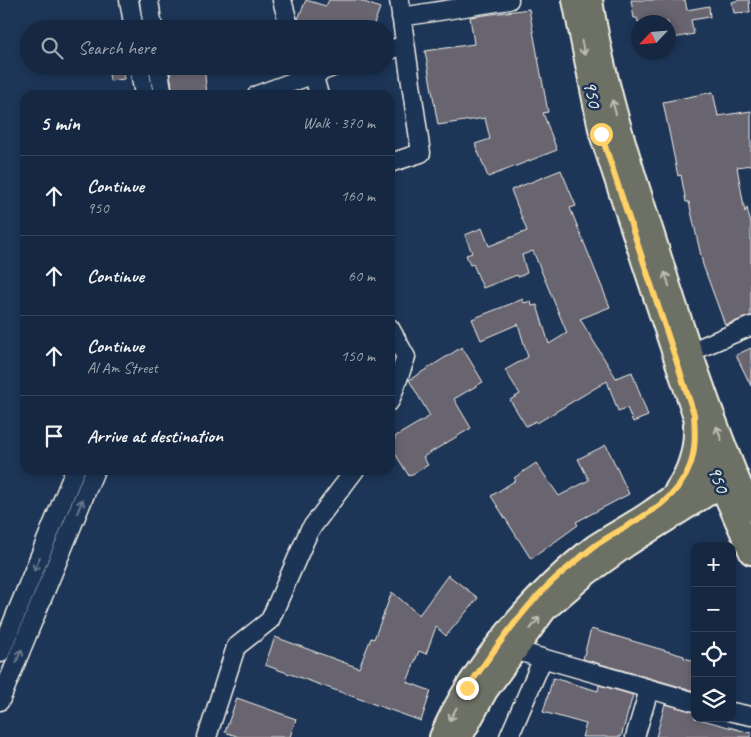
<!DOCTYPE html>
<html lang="en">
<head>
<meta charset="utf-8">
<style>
	body { margin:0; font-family:Caveat,sans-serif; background:#1f3048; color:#f1f3f6 }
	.controls { position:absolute; right:15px; bottom:15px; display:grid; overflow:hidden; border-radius:10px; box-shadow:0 2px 8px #0003 }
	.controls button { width:45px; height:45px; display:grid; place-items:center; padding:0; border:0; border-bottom:1px solid #35445a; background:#162841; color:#f1f3f6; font:25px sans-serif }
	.compass { position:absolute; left:631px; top:15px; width:45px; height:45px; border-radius:50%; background:#162841; box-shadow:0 2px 8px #0003; rotate:244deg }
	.stop { position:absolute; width:15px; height:15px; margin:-11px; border:4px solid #ffd166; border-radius:50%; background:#fff }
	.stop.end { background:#ffd166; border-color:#fff; box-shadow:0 1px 5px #0008 }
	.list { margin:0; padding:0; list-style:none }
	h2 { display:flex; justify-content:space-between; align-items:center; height:65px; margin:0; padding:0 20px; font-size:21px }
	h2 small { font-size:16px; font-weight:400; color:#9ea6b1 }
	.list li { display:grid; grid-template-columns:32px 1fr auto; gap:15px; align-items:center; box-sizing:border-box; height:80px; padding:0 20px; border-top:1px solid #35445a }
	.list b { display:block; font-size:19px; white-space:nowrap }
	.list p { margin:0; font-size:16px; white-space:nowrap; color:#9ea6b1 }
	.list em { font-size:16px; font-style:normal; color:#9ea6b1 }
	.icon { flex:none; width:28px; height:28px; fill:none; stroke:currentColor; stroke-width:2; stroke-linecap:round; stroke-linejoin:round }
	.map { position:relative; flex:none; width:751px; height:737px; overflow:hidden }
	.search { position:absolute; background:#162841; box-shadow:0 2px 8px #0003; left:20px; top:20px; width:375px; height:55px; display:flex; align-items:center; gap:12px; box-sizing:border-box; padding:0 18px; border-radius:28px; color:#9ea6b1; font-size:19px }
	.panel { position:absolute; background:#162841; box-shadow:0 2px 8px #0003; left:20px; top:90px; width:375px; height:385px; border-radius:15px }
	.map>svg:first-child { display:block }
	.building { fill:#676571; stroke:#f4f1e8 }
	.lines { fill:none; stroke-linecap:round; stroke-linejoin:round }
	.minor-casing { stroke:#f4f1e8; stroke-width:21 }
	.major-casing { stroke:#f4f1e8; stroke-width:26 }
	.minor { stroke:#1d3557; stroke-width:18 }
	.major { stroke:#6c7065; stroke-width:22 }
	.oneway { stroke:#bebdb4 }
	.oneway2 { stroke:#68778a }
	.route { stroke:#ffd166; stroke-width:6 }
	.labels { text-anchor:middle; stroke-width:5; stroke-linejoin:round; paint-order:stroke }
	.street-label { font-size:20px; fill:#f4f1e8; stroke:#1d3557 }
</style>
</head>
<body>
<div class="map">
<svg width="751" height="737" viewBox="0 0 751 737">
	<rect width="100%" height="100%" fill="#1d3557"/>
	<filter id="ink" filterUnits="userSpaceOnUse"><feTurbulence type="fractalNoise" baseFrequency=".02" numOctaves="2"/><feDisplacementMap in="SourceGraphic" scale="10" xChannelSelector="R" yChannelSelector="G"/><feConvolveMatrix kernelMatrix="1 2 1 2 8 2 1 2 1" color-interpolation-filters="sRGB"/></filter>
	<g filter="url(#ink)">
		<path class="building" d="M 306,0 L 326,6 L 329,0 L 359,0 L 380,8 L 372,29 L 356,23 L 354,29 L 300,29 L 298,19 Z
			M 631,0 L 685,0 L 687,10 L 709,6 L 710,17 L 691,20 L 694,34 L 668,39 L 668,22 L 638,22 L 637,18 L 634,18 Z
			M 739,0 L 749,0 L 750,12 L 734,13 L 732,2 Z
			M 529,9 L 548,112 L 543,113 L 557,150 L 488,177 L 475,144 L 490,139 L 485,118 L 438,125 L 425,51 L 474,44 L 470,17 Z
			M 108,66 L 123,67 L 124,79 L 110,81 Z
			M 169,66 L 204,66 L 207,95 L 173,95 Z
			M 713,92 L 718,116 L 751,111 L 751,165 L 737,167 L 745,212 L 747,208 L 751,224 L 751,316 L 725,325 L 703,265 L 689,202 L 686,202 L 681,175 L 678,176 L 663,102 Z
			M 561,170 L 576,206 L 570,208 L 610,307 L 580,319 L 616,378 L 632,372 L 648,416 L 633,422 L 627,408 L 618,411 L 607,381 L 537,423 L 536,421 L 526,426 L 510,400 L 520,394 L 505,370 L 528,357 L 518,324 L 481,340 L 472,319 L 523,299 L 524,303 L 531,301 L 532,306 L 537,305 L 549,344 L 567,333 L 533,251 L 522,255 L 527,273 L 518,277 L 517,275 L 483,288 L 473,264 L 470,265 L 466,255 L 472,253 L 465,235 L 482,228 L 489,246 L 527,231 L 511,190 Z
			M 462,347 L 483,382 L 454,399 L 471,428 L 423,457 L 428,465 L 409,476 L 391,447 L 396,436 L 430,416 L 409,380 Z
			M 751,348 L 751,386 L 736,355 Z
			M 606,445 L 629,494 L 576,522 L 578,525 L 531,559 L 491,496 L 516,480 L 514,478 L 536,463 L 559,496 L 589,480 L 578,459 Z
			M 448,575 L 478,598 L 446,636 L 436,627 L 426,654 L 419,651 L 407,682 L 431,691 L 421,721 L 265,665 L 275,637 L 359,668 L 371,638 L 374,639 L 392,592 L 419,615 Z
			M 591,629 L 684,656 L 684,658 L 695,661 L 695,691 L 583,659 Z
			M 553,678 L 598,691 L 599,685 L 633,695 L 621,737 L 582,737 L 586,724 L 543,712 Z
			M 237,698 L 296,719 L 290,737 L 239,737 L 225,732 Z
			M 665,704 L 695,712 L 695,718 L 751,733 L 751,737 L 656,737 Z"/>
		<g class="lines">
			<defs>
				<path id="minor" d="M 129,0 L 134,29
					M 149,0 L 153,29
					M 282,0 L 290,29
					M 401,17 L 509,0
					M 386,51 L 405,45
					M 139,66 L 144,95
					M 158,66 L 163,95
					M 306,66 L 313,73 L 319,95
					M 257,95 L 336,66
					M 390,163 L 421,153 L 399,0
					M 390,328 L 406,357 L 390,401
					M 690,352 L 751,326
					M 514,650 L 695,702
					M 0,653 L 75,470
					M 0,701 L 95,470
					M 732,712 L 751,716
					M 207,737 L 236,647 L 270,620 L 309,531 L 355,470
					M 509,737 L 543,658
					M 635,737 L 649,690"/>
				<path id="major" d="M 574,0 L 601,134 L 694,414 L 721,486 L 751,553
					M 591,0 C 603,80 628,157 653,235 C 682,328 712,421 751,510
					M 676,490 C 690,470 696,450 695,425
					M 441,737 C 468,670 538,589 595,546 C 613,534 633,524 650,512 C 675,495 699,475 725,460
					M 461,737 L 486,691 L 545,610 L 588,573 L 627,545 L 732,479"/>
			</defs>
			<use href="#minor" class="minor-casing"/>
			<use href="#major" class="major-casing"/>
			<use href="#minor" class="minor"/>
			<use href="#major" class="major"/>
		</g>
		<defs><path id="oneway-shaft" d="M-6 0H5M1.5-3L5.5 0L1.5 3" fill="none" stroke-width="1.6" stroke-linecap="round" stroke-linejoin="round" transform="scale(1.25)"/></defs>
		<g class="oneway">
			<use href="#oneway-shaft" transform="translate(583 48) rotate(78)"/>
			<use href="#oneway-shaft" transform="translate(614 107) rotate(-105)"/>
			<use href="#oneway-shaft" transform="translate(667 279) rotate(-107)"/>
			<use href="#oneway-shaft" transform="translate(719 433) rotate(-110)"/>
			<use href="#oneway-shaft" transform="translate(535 623) rotate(-52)"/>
			<use href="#oneway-shaft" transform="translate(453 714) rotate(119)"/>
		</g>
		<g class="oneway2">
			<use href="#oneway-shaft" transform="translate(80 506) rotate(-68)"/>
			<use href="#oneway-shaft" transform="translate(37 564) rotate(112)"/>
			<use href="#oneway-shaft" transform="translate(19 656) rotate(-68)"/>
		</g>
	</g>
	<g class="lines" filter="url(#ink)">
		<path class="route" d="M 467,688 C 495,650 522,608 558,576 C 570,566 583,555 596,545 C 629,522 675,507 690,466 C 696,449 695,432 694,414 L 601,134"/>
	</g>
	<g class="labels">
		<g class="street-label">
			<text transform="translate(593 94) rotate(78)" y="7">950</text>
			<text transform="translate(719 479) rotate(69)" y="7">950</text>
		</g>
	</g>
</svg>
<div class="controls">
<button>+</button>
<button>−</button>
<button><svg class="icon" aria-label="locate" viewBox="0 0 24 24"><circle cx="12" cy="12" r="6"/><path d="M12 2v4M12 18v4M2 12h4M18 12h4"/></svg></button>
<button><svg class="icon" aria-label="layers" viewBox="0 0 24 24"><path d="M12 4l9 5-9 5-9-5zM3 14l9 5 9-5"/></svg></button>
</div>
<svg class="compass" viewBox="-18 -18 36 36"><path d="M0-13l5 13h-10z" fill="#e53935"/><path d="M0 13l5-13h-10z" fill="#9ea6b1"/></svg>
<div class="stop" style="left:601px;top:134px"></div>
<div class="stop end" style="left:467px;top:688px"></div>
<div class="search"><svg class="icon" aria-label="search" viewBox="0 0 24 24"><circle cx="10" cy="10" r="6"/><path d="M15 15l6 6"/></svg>Search here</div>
<section class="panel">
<h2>5 min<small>Walk · 370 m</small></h2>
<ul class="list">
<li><svg class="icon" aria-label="ahead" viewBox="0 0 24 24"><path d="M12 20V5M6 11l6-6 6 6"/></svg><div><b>Continue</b><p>950</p></div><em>160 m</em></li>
<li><svg class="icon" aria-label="ahead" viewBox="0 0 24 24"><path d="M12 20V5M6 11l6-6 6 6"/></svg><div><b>Continue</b></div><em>60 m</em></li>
<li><svg class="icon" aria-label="ahead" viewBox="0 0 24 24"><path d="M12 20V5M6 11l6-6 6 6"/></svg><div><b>Continue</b><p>Al Am Street</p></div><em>150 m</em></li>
<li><svg class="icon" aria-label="arrive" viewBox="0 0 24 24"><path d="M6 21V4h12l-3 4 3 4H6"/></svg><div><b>Arrive at destination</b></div></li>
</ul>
</section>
</div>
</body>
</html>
